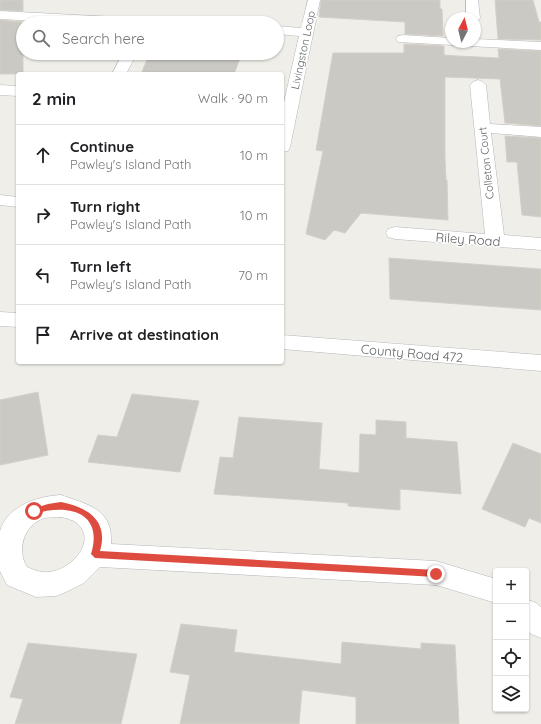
<!DOCTYPE html>
<html lang="en">
<head>
<meta charset="utf-8">
<style>
	body { margin:0; font-family:Quicksand,sans-serif; background:#f6f6f6; color:#202124 }
	.controls { position:absolute; right:12px; bottom:12px; display:grid; overflow:hidden; border-radius:4px; box-shadow:0 1px 3px #0004 }
	.controls button { width:36px; height:36px; display:grid; place-items:center; padding:0; border:0; border-bottom:1px solid #e0e0e0; background:#fff; color:#202124; font:20px sans-serif }
	.compass { position:absolute; left:445px; top:12px; width:36px; height:36px; border-radius:50%; background:#fff; box-shadow:0 1px 3px #0004; rotate:7deg }
	.stop { position:absolute; width:12px; height:12px; margin:-9px; border:3px solid #de4c40; border-radius:50%; background:#fff }
	.stop.end { background:#de4c40; border-color:#fff; box-shadow:0 1px 4px #0008 }
	.list { margin:0; padding:0; list-style:none }
	h2 { display:flex; justify-content:space-between; align-items:center; height:52px; margin:0; padding:0 16px; font-size:17px }
	h2 small { font-size:13px; font-weight:400; color:#757577 }
	.list li { display:grid; grid-template-columns:26px 1fr auto; gap:12px; align-items:center; box-sizing:border-box; height:60px; padding:0 16px; border-top:1px solid #e0e0e0 }
	.list b { display:block; font-size:15px; white-space:nowrap }
	.list p { margin:0; font-size:13px; white-space:nowrap; color:#757577 }
	.list em { font-size:13px; font-style:normal; color:#757577 }
	.icon { flex:none; width:22px; height:22px; fill:none; stroke:currentColor; stroke-width:2; stroke-linecap:round; stroke-linejoin:round }
	.map { position:relative; flex:none; width:541px; height:724px; overflow:hidden }
	.search { position:absolute; background:#fff; box-shadow:0 1px 3px #0004; left:16px; top:16px; width:268px; height:44px; display:flex; align-items:center; gap:10px; box-sizing:border-box; padding:0 14px; border-radius:22px; color:#757577; font-size:15px }
	.panel { position:absolute; background:#fff; box-shadow:0 1px 3px #0004; left:16px; top:72px; width:268px; height:292px; border-radius:4px }
	.map>svg:first-child { display:block }
	.building { fill:#cbc9c4; stroke:#d4d0c6 }
	.lines { fill:none; stroke-linecap:round; stroke-linejoin:round }
	.minor-casing { stroke:#b4b7bb; stroke-width:1 }
	.tertiary-casing { stroke:#b4b7bb; stroke-width:1 }
	.minor { fill:#fff; fill-rule:evenodd }
	.tertiary { fill:#fff; fill-rule:evenodd }
	.route { fill:#de4c40 }
	.labels { text-anchor:middle; stroke-width:3; stroke-linejoin:round; paint-order:stroke }
	.far-street-label { font-size:11px; fill:#5f6266; stroke:#fff }
	.street-label { font-size:13px; fill:#5f6266; stroke:#fff }
</style>
</head>
<body>
<div class="map">
<svg width="541" height="724" viewBox="0 0 541 724">
	<rect width="100%" height="100%" fill="#f0eee8"/>
	<path class="building" d="M 0,0 L 23,0 L 23,11 L 0,10 Z
		M 321,0 L 440,0 L 440,9 L 442,9 L 443,36 L 405,34 L 405,22 L 319,17 Z
		M 495,0 L 533,0 L 539,22 L 541,22 L 541,40 L 498,39 Z
		M 0,20 L 23,22 L 23,74 L 0,74 Z
		M 404,44 L 444,46 L 444,55 L 458,56 L 499,58 L 498,49 L 541,51 L 541,126 L 505,123 L 500,79 L 445,77 L 445,159 L 446,180 L 447,180 L 448,220 L 361,213 L 345,233 L 334,230 L 325,240 L 306,234 L 323,151 L 316,150 L 333,53 L 404,53 Z
		M 150,53 L 242,53 L 234,74 L 141,74 Z
		M 505,136 L 541,138 L 541,217 L 522,215 L 517,162 L 507,162 Z
		M 389,258 L 541,269 L 541,310 L 390,299 Z
		M 38,392 L 48,455 L 0,465 L 0,400 Z
		M 132,394 L 199,401 L 180,472 L 88,462 L 98,435 L 117,437 Z
		M 239,417 L 322,423 L 319,469 L 359,473 L 360,434 L 376,435 L 376,420 L 406,422 L 406,438 L 457,442 L 461,494 L 400,489 L 400,510 L 348,506 L 348,503 L 214,494 L 220,457 L 233,458 Z
		M 513,443 L 541,454 L 541,523 L 529,518 L 525,527 L 482,509 Z
		M 181,624 L 237,630 L 234,652 L 341,664 L 342,642 L 421,649 L 421,643 L 455,645 L 459,724 L 356,724 L 356,697 L 302,690 L 299,724 L 180,724 L 190,675 L 170,672 Z
		M 28,643 L 137,654 L 121,724 L 15,724 L 23,699 L 10,697 Z"/>
	<g class="lines">
		<defs>
			<path id="minor" d="M 308,0 L 320,0 L 290,147 L 288,151 L 282,152 L 282,111 L 299,36 L 277,34 L 277,26 L 301,28 Z
				M 466,0 L 478,0 L 480,18 L 478,21 L 475,21 L 475,18 L 466,18 Z
				M 0,11 L 152,19 L 157,20 L 159,23 L 76,23 L 0,19 Z
				M 403,35 L 451,38 L 451,42 L 475,42 L 475,39 L 541,42 L 541,50 L 398,42 L 396,39 L 398,36 Z
				M 123,53 L 137,53 L 126,74 L 112,74 Z
				M 478,80 L 483,82 L 486,85 L 490,124 L 541,127 L 541,137 L 491,133 L 504,235 L 541,238 L 541,250 L 395,239 L 388,237 L 386,233 L 388,229 L 395,227 L 485,234 L 470,85 L 473,82 Z
				M 0,85 L 18,86 L 18,96 L 0,95 Z
				M 0,195 L 18,197 L 18,207 L 0,205 Z
				M 61,495 C 79,502 105,506 110,529 C 111,533 111,539 111,544 L 436,561 L 496,579 L 496,603 L 436,585 L 100,567 L 84,583 L 66,592 L 56,596 L 36,597 L 7,585 L 0,571 C 0,560 0,541 0,531 C 7,506 38,496 61,495 ZM 61,517 C 66,518 74,520 78,524 C 96,541 73,567 54,571 C 44,574 36,571 27,567 C 16,550 24,524 45,518 C 50,517 55,517 61,517 Z
				M 526,599 L 536,603 L 541,607 L 541,638 L 531,634 L 526,630 Z"/>
			<path id="tertiary" d="M 0,312 L 18,313 L 18,327 L 0,326 Z
				M 282,335 L 541,355 L 541,371 L 282,349 Z"/>
		</defs>
		<use href="#minor" class="minor-casing"/>
		<use href="#tertiary" class="tertiary-casing"/>
		<use href="#minor" class="minor"/>
		<use href="#tertiary" class="tertiary"/>
	</g>
	<path class="route" d="M 61,502 C 88,507 109,521 100,551 L 436,570 L 440,574 L 436,577 L 95,558 L 91,554 C 104,512 68,503 34,514 L 31,511 L 32,509 L 48,504 Z"/>
	<g class="labels">
		<g class="far-street-label">
			<text transform="translate(303 50) rotate(-78)" y="4">Livingston Loop</text>
			<text transform="translate(486 163) rotate(-96)" y="4">Colleton Court</text>
		</g>
		<g class="street-label">
			<text transform="translate(468 239) rotate(4)" y="5">Riley Road</text>
			<text transform="translate(412 353) rotate(5)" y="5">County Road 472</text>
		</g>
	</g>
</svg>
<div class="controls">
<button>+</button>
<button>−</button>
<button><svg class="icon" aria-label="locate" viewBox="0 0 24 24"><circle cx="12" cy="12" r="6"/><path d="M12 2v4M12 18v4M2 12h4M18 12h4"/></svg></button>
<button><svg class="icon" aria-label="layers" viewBox="0 0 24 24"><path d="M12 4l9 5-9 5-9-5zM3 14l9 5 9-5"/></svg></button>
</div>
<svg class="compass" viewBox="-18 -18 36 36"><path d="M0-13l5 13h-10z" fill="#e53935"/><path d="M0 13l5-13h-10z" fill="#757577"/></svg>
<div class="stop" style="left:34px;top:511px"></div>
<div class="stop end" style="left:436px;top:574px"></div>
<div class="search"><svg class="icon" aria-label="search" viewBox="0 0 24 24"><circle cx="10" cy="10" r="6"/><path d="M15 15l6 6"/></svg>Search here</div>
<section class="panel">
<h2>2 min<small>Walk · 90 m</small></h2>
<ul class="list">
<li><svg class="icon" aria-label="ahead" viewBox="0 0 24 24"><path d="M12 20V5M6 11l6-6 6 6"/></svg><div><b>Continue</b><p>Pawley's Island Path</p></div><em>10 m</em></li>
<li><svg class="icon" aria-label="right" viewBox="0 0 24 24"><path d="M7 20v-9h11M14 6l5 5-5 5"/></svg><div><b>Turn right</b><p>Pawley's Island Path</p></div><em>10 m</em></li>
<li><svg class="icon" aria-label="left" viewBox="0 0 24 24"><path d="M17 20v-9H6M10 6l-5 5 5 5"/></svg><div><b>Turn left</b><p>Pawley's Island Path</p></div><em>70 m</em></li>
<li><svg class="icon" aria-label="arrive" viewBox="0 0 24 24"><path d="M6 21V4h12l-3 4 3 4H6"/></svg><div><b>Arrive at destination</b></div></li>
</ul>
</section>
</div>
</body>
</html>
